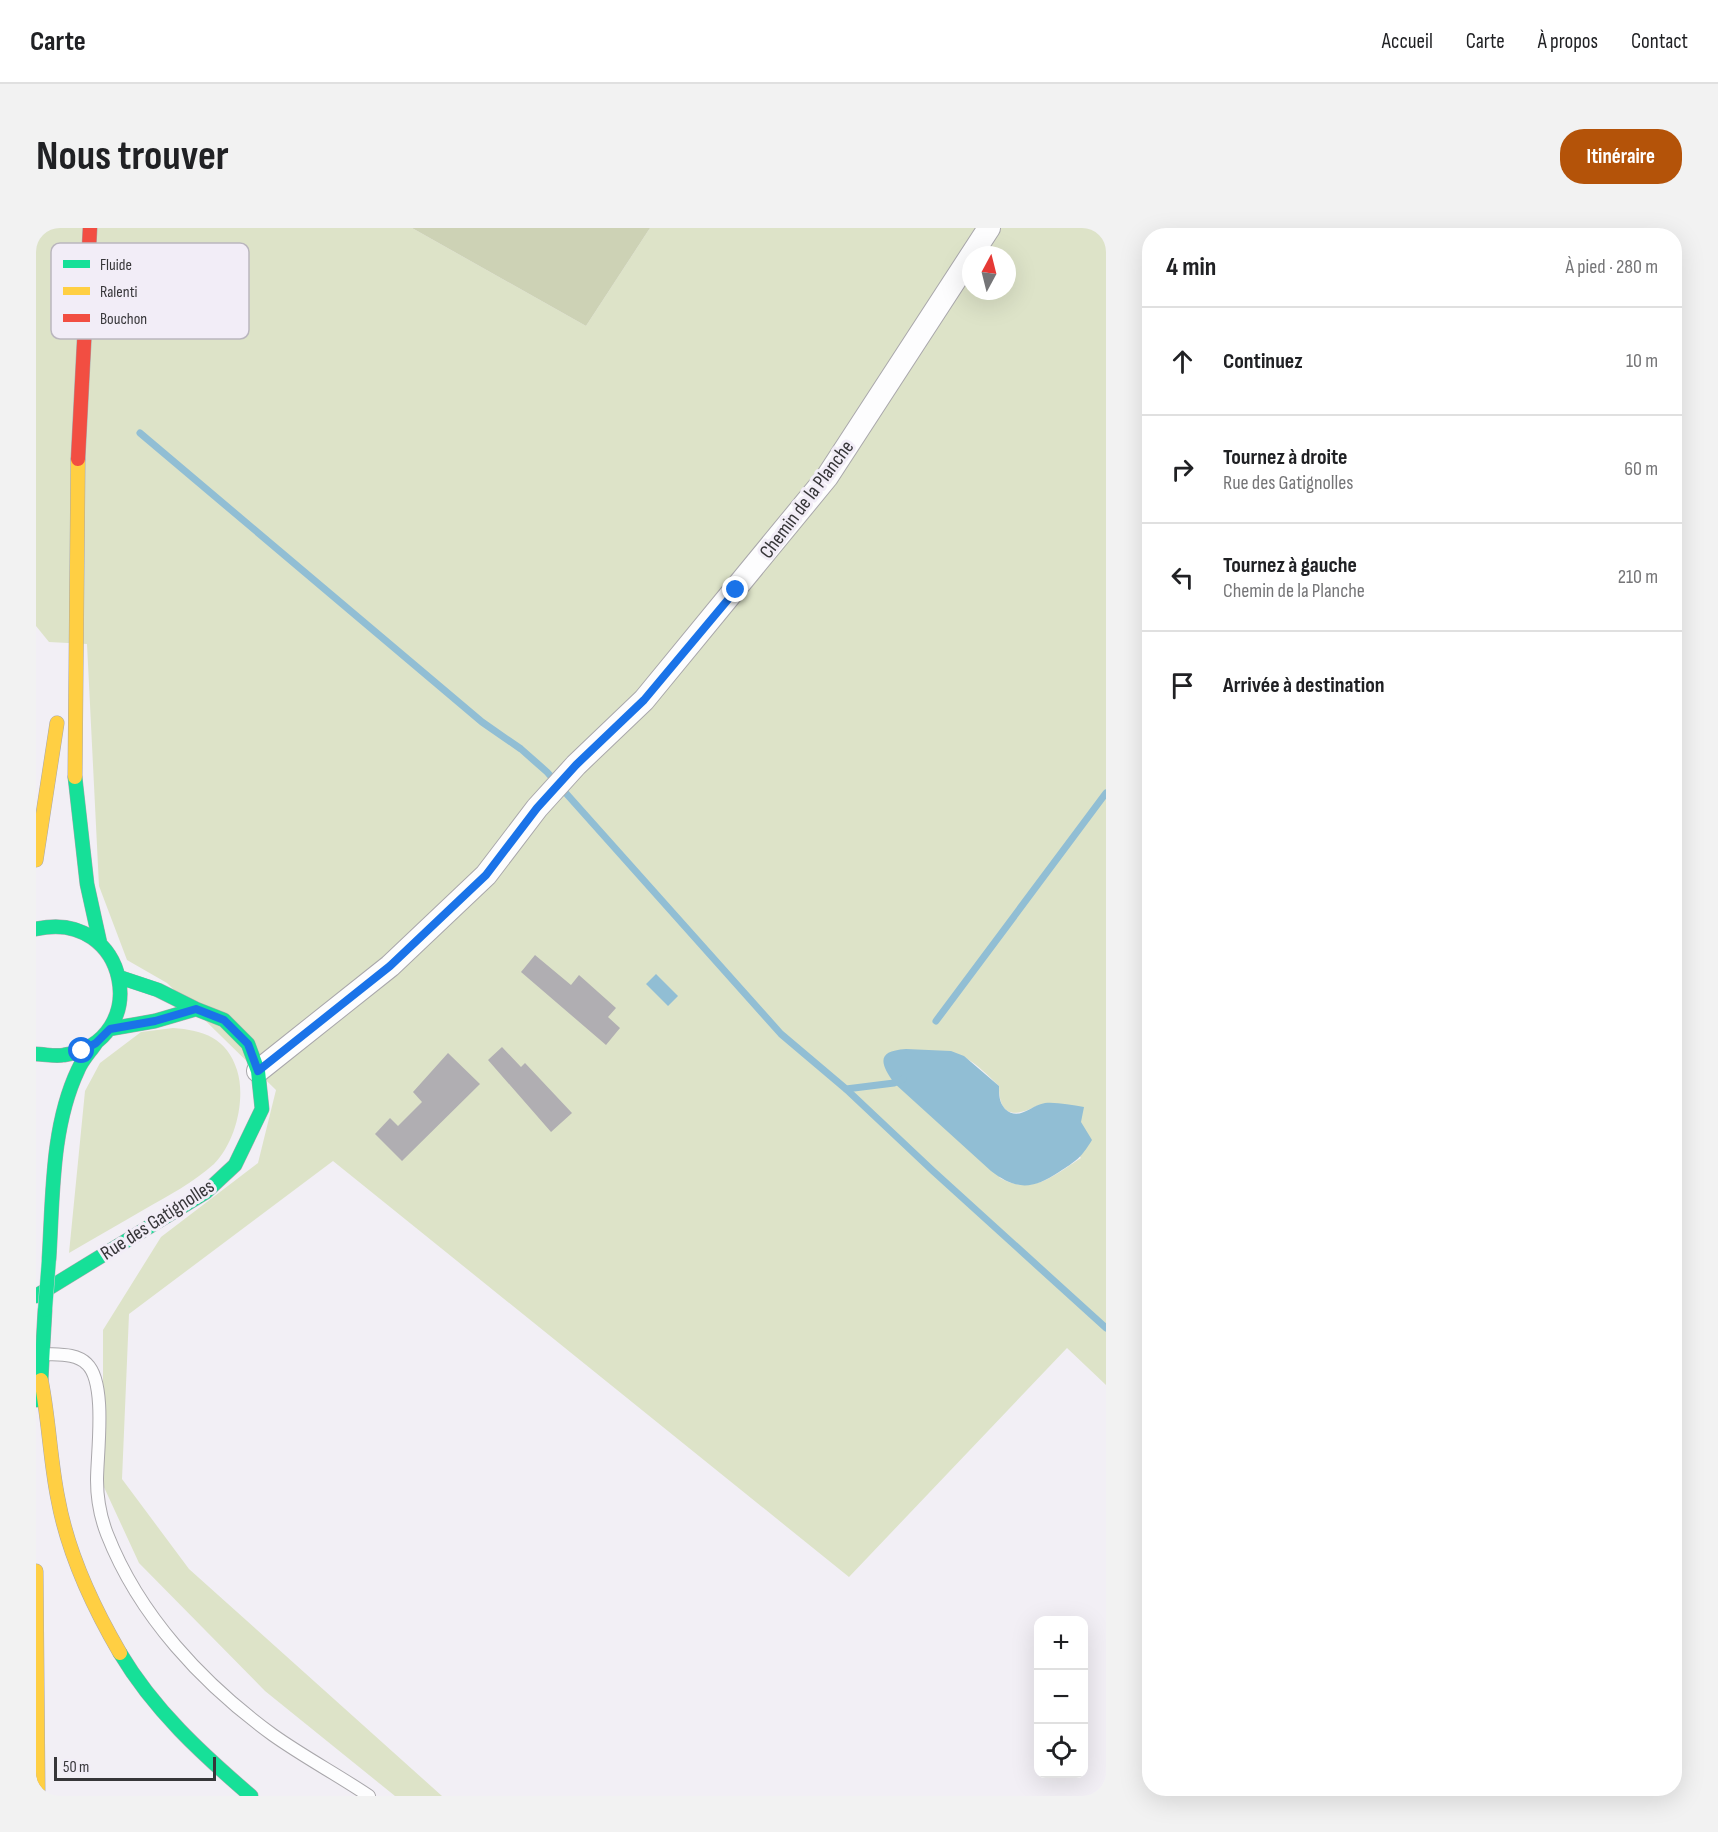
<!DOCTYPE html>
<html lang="fr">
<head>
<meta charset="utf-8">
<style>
	body { margin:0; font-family:"Sofia Sans Condensed",sans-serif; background:#f2f2f2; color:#202124 }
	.controls { position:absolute; right:18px; bottom:18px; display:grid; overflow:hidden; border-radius:12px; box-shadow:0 6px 24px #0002 }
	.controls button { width:54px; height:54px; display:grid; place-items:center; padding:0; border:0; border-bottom:2px solid #e0e0e0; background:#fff; color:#202124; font:30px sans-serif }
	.compass { position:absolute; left:926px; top:18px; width:54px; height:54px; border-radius:50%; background:#fff; box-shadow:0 6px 24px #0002; rotate:7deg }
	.scale { position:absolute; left:18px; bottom:15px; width:162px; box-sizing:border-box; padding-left:6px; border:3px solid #373639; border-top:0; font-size:16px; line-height:21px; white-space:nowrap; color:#373639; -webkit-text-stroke:4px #f2edf7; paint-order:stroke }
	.stop { position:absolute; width:18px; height:18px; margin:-14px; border:4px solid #1a73e8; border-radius:50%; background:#fff }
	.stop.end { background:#1a73e8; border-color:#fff; box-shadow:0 2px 6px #0008 }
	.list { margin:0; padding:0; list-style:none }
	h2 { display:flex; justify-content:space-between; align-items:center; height:78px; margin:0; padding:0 24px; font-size:26px }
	h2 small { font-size:20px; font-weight:400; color:#757577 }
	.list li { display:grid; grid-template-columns:39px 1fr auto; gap:18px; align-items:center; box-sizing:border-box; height:108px; padding:0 24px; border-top:2px solid #e0e0e0 }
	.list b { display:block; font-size:22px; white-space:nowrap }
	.list p { margin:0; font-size:20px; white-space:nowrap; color:#757577 }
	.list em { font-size:20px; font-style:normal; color:#757577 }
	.icon { flex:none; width:33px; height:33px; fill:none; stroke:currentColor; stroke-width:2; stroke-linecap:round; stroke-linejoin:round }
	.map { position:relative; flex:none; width:1070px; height:1568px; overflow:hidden; border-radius:24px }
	header { display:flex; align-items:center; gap:36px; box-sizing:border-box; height:84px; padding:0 30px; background:#fff; border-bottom:2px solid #e0e0e0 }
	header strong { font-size:28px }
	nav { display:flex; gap:33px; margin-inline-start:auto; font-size:21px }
	.intro { display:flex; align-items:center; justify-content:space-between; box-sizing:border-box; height:144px; padding:0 36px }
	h1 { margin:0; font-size:42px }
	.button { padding:15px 27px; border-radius:24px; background:#b45309; color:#fff; font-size:21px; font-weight:700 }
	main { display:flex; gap:36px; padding:0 36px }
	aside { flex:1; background:#fff; border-radius:24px; box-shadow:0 6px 24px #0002 }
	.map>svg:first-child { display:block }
	.green { fill:#dde3c8; fill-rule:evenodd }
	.forest { fill:#cdd2b5 }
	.water { fill:#91bed4 }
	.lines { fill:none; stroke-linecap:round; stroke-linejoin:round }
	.stream { stroke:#91bed4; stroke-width:7 }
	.building { fill:#b0aeb2 }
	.lane-casing { stroke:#a9a7ab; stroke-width:14 }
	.street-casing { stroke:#a9a7ab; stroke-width:24 }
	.fast-casing { stroke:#a9a7ab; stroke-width:15 }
	.slow-casing { stroke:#a9a7ab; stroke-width:15 }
	.jam-casing { stroke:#a9a7ab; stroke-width:15 }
	.lane { stroke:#fdfdfe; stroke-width:12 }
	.street { stroke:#fdfdfe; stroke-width:22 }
	.fast { stroke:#16e098; stroke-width:14 }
	.slow { stroke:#ffcf43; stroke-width:14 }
	.jam { stroke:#f24e42; stroke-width:14 }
	.fast-bridge-casing { stroke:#cecdd0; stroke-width:15; stroke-linecap:butt }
	.fast-bridge { stroke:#16e098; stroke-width:14 }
	.route { stroke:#1a73e8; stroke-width:8 }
	.labels { text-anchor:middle; stroke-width:6; stroke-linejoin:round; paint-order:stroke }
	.street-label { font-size:20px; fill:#373639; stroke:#f2edf7 }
	.key { fill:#f2edf7; stroke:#bab6be; stroke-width:1.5 }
	.key-label { font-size:16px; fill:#373639 }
</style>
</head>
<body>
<header>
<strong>Carte</strong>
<nav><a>Accueil</a><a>Carte</a><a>À propos</a><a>Contact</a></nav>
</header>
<div class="intro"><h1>Nous trouver</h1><a class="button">Itinéraire</a></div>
<main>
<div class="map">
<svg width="1070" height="1568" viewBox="0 0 1070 1568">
	<rect width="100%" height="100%" fill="#f2eff5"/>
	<path class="green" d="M 0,0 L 376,0 L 550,98 L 614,0 L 1070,0 L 1070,1157 L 1031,1120 L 813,1349 L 297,933 L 93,1086 L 86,1251 L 153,1341 L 406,1568 L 359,1568 L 229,1463 L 103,1335 L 67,1257 L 67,1102 L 125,1009 L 222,935 L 240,862 L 131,755 L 91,732 L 63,658 L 51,416 L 13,414 L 0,398 ZM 935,27 L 971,27 L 971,63 L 935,63 ZM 893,823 C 930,824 937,833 963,858 C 963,890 979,889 1003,877 L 1045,930 C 1018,947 997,968 964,950 Z
		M 137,800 C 167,802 191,810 201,842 C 210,870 200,914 178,936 C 158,954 132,968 109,981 C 84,996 58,1010 33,1025 L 49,863 L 64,835 L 105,804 Z"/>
	<path class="forest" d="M 376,0 L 614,0 L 550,98 Z"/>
	<path class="water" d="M 620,746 L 642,768 L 632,778 L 610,756 Z
		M 870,821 L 915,823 L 928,828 L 963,858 C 963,867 963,874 969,881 C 983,894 995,877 1009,875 C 1021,874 1035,877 1048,879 L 1045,894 L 1056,912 C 1045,930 1040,933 1023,944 C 997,961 981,963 955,943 L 858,855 C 845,836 839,823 870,821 Z"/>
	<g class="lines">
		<path class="stream" d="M 104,205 L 446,494 L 485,521 L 511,544 L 745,806 L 810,861 L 897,943 L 1070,1100
			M 900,793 L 1070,565
			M 810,861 L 858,855 L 867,851"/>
	</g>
	<path class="building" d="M 499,727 L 535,757 L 543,747 L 580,780 L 572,789 L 584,800 L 570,817 L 485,744 Z
		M 466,819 L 485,839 L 489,835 L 536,885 L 515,904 L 452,832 Z
		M 412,825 L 444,856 L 366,933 L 339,906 L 354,890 L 362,898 L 386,874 L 377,864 Z"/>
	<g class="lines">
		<defs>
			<path id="lane" d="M 8,1126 C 22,1127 40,1125 51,1136 C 71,1155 61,1226 61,1252 C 61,1271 64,1288 71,1306 C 103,1388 167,1456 237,1507 C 268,1529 302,1547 333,1568"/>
			<path id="street" d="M 222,843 L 354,738 L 450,647 L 501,580 L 540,537 L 608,472 L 791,249 L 953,0"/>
			<path id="fast" d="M 39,549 L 51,656 L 64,715
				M 0,701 C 93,680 118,813 28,827 C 19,829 9,826 0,826
				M 73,801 L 119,793 L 160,781
				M 13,1031 C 17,969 15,899 42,842 C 46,832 54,824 60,815
				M 0,1068 L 170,964 L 199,937 L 226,881 L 222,843 L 212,816 L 188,792 L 160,781 L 122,762 L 83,749
				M 1,1172 L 5,1152 L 9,1082
				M 84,1425 C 118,1482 165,1525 215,1568"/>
			<path id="slow" d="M 39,549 L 42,231
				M 0,632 L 21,495
				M 5,1152 C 13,1191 14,1232 22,1271 C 32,1326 56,1377 84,1425
				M 0,1343 L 2,1568"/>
			<path id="jam" d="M 42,231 L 54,0"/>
		</defs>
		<use href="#lane" class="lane-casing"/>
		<use href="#street" class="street-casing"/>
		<use href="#fast" class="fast-casing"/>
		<use href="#slow" class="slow-casing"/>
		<use href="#jam" class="jam-casing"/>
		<use href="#lane" class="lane"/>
		<use href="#street" class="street"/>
		<use href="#fast" class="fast"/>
		<use href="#slow" class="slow"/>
		<use href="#jam" class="jam"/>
		<defs>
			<path id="fast-bridge" d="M 9,1082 L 13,1031"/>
		</defs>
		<use href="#fast-bridge" class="fast-bridge-casing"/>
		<use href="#fast-bridge" class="fast-bridge"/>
	</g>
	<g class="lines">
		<path class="route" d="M 46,823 L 60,815 L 74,801 L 119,793 L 160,781 L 188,792 L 212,816 L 222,843 L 354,738 L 450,647 L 501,580 L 540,537 L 608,472 L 700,362"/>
	</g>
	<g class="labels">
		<g class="street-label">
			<text transform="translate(770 271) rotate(-53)" y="7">Chemin de la Planche</text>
			<text transform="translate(121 991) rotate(-33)" y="7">Rue des Gatignolles</text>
		</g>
	</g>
	<rect x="15" y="15" width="198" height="96" rx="9" class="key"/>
	<rect x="27" y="32" width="27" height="8" fill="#16e098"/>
	<rect x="27" y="59" width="27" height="8" fill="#ffcf43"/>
	<rect x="27" y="86" width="27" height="8" fill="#f24e42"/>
	<g class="key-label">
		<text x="64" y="42">Fluide</text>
		<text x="64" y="69">Ralenti</text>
		<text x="64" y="96">Bouchon</text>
	</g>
</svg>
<div class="controls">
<button>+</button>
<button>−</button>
<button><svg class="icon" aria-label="locate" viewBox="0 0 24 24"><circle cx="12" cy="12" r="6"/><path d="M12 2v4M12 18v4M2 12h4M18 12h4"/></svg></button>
</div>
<svg class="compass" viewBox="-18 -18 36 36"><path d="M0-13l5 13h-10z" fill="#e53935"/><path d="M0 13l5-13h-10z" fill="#757577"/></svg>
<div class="scale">50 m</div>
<div class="stop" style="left:46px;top:823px"></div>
<div class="stop end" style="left:700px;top:362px"></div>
</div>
<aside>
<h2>4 min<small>À pied · 280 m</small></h2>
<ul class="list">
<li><svg class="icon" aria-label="ahead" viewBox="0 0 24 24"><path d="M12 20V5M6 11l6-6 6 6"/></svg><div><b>Continuez</b></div><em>10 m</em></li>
<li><svg class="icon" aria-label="right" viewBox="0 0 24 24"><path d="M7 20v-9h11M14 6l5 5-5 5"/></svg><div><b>Tournez à droite</b><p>Rue des Gatignolles</p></div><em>60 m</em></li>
<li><svg class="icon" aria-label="left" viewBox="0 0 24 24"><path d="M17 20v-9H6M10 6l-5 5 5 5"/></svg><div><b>Tournez à gauche</b><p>Chemin de la Planche</p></div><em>210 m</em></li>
<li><svg class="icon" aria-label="arrive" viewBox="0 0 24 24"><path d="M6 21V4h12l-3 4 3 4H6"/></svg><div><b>Arrivée à destination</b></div></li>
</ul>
</aside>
</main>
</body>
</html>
